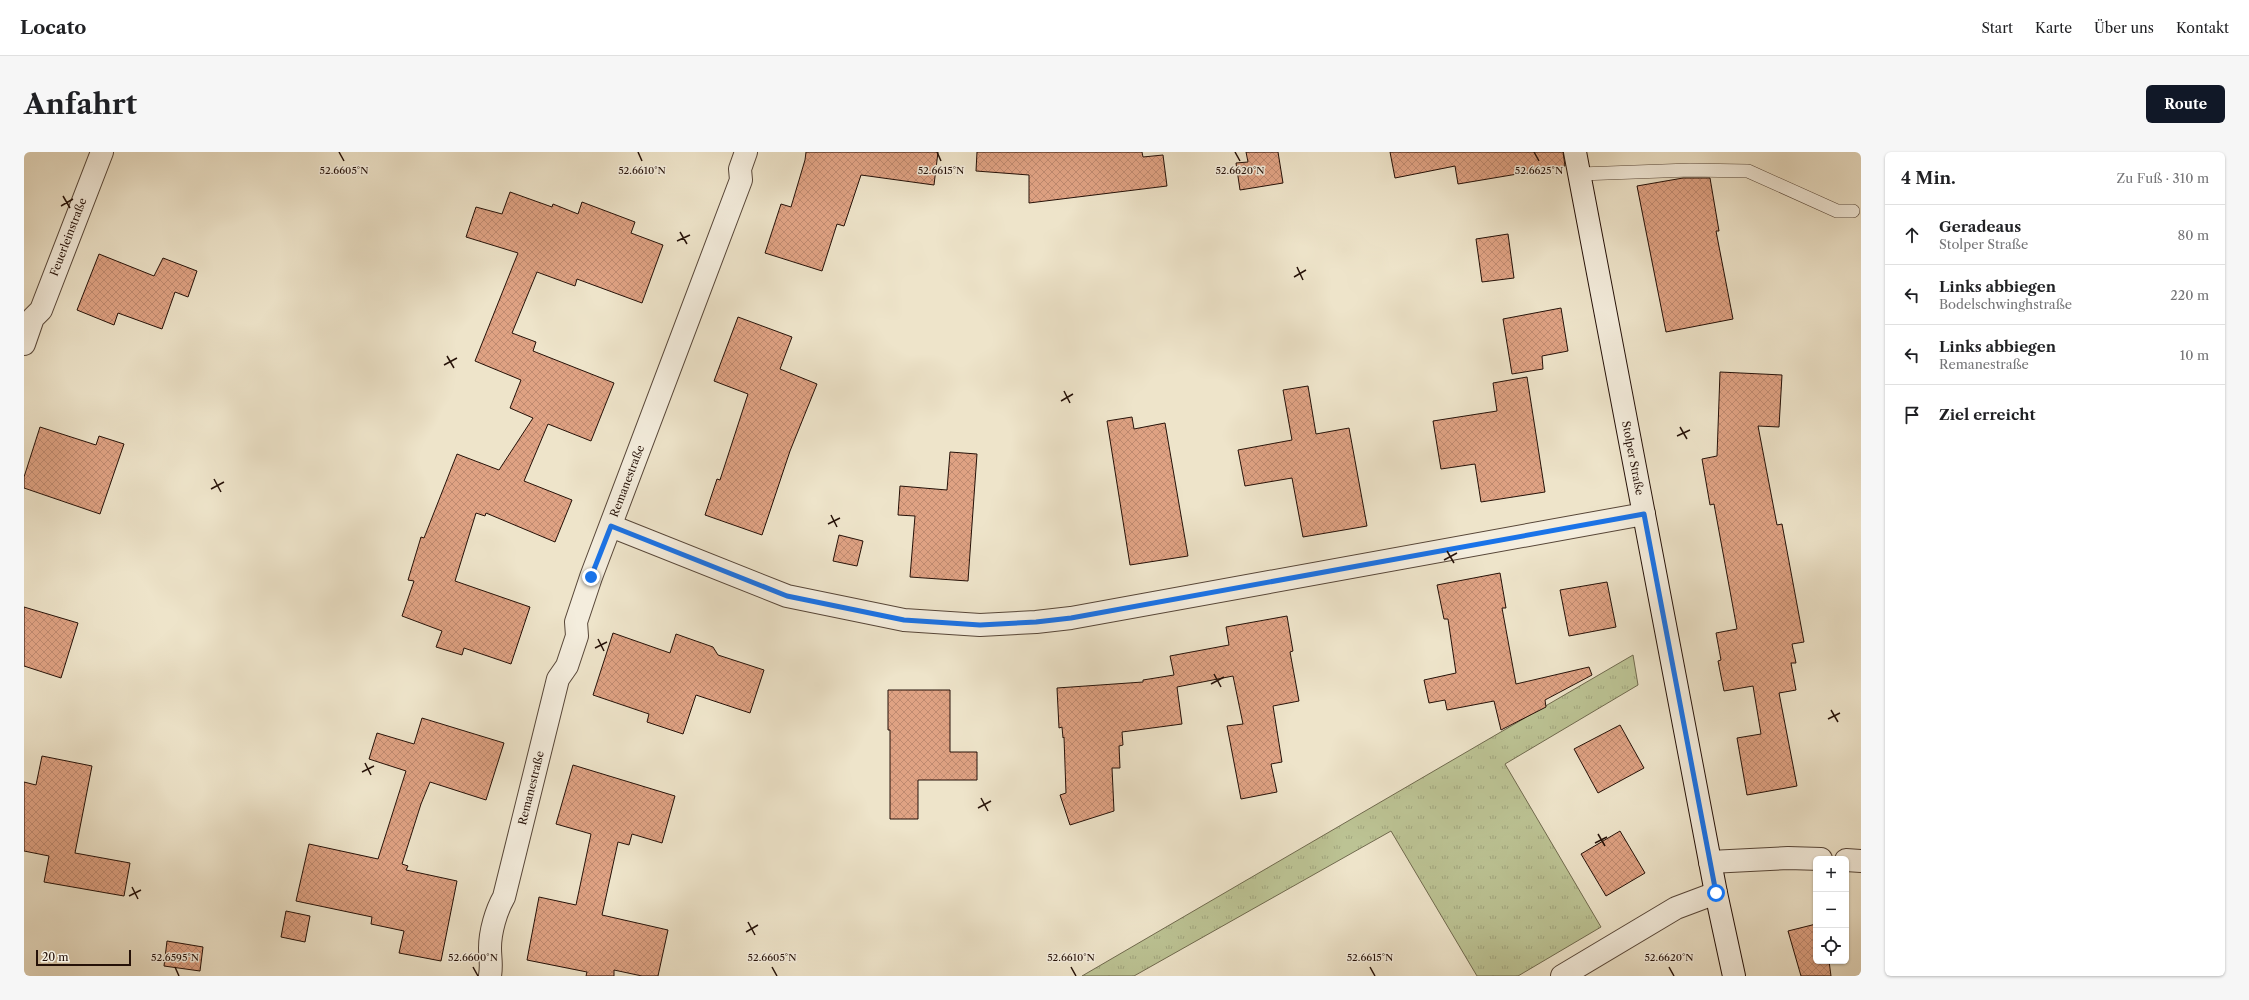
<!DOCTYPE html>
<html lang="de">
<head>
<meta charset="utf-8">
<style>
	body { margin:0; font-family:"Libre Caslon Text",serif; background:#f6f6f6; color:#202124 }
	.controls { position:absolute; right:12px; bottom:12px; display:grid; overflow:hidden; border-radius:6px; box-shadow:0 1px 3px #0004 }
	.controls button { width:36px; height:36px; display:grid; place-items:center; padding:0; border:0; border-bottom:1px solid #e0e0e0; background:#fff; color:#202124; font:20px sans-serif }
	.scale { position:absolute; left:12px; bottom:10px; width:95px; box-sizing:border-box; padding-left:4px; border:2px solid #251108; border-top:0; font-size:11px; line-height:14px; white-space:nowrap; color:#251108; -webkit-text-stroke:3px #f4eddd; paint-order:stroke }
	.stop { position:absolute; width:12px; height:12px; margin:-9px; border:3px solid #1a73e8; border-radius:50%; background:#fff }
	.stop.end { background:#1a73e8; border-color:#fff; box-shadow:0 1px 4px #0008 }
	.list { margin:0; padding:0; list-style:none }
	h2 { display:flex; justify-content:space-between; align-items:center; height:52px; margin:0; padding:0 16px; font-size:17px }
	h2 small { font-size:13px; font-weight:400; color:#757577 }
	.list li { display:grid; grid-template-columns:26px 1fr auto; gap:12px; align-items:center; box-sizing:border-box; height:60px; padding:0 16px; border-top:1px solid #e0e0e0 }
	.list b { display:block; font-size:15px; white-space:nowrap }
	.list p { margin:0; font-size:13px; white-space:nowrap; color:#757577 }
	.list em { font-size:13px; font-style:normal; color:#757577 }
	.icon { flex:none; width:22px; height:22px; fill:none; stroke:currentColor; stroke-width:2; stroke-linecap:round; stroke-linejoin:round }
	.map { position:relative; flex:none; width:1837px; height:824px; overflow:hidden; border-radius:6px }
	header { display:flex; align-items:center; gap:24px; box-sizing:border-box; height:56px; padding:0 20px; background:#fff; border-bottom:1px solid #e0e0e0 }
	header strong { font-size:19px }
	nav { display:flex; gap:22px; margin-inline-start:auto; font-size:14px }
	.intro { display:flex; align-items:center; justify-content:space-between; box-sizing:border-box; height:96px; padding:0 24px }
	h1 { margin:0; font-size:28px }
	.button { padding:10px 18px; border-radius:6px; background:#111827; color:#fff; font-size:14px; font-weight:700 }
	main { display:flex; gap:24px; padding:0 24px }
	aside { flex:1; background:#fff; border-radius:6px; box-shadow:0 1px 3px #0004 }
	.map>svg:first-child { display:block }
	.grass { fill:url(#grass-tufts); stroke:#706a4e }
	.building { fill:url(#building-cross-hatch); stroke:#251108 }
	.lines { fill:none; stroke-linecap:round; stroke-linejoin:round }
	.service-casing { stroke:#574638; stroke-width:14 }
	.minor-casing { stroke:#574638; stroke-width:24 }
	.secondary-casing { stroke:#251108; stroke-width:24 }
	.service { stroke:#f4eddd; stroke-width:13 }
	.minor { stroke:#f4eddd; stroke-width:22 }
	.secondary { stroke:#f4eddd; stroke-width:22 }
	.route { stroke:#1a73e8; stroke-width:5 }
	.ticks { fill:none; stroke:#251108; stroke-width:1.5 }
	.labels { text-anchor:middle; stroke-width:3; stroke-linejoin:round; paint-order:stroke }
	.street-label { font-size:11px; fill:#251108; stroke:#f4eddd }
	.ticks-label { font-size:10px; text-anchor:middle; fill:#251108; stroke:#f4eddd; stroke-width:3; stroke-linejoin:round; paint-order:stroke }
</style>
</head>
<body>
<header>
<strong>Locato</strong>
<nav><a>Start</a><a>Karte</a><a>Über uns</a><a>Kontakt</a></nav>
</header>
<div class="intro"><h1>Anfahrt</h1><a class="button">Route</a></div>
<main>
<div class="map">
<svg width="1837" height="824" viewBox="0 0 1837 824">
	<defs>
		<pattern id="grass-tufts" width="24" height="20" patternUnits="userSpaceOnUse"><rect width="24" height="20" fill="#bcc394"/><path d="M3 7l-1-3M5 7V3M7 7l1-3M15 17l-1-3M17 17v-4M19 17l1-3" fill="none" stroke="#a1a67e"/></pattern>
		<pattern id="building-cross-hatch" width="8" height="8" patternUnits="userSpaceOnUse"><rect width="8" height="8" fill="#dfa283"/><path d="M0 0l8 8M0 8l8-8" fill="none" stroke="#bf8a70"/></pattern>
	</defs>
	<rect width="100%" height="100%" fill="#eee4ca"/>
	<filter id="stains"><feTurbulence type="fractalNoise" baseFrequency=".005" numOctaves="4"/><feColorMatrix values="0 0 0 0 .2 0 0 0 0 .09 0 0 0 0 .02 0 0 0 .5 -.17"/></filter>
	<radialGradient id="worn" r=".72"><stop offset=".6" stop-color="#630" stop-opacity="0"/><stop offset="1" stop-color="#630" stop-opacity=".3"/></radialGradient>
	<path class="grass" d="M 1609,503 L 1614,533 L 1481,612 L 1577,775 L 1494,824 L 1453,824 L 1367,679 L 1110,824 L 1058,824 Z"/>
	<path class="building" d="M 782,0 L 914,0 L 910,33 L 837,23 L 820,74 L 813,72 L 798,119 L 741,101 L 757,52 L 767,55 L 781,8 Z
		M 953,0 L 1118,0 L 1119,5 L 1139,3 L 1143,34 L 1005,51 L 1005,23 L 952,19 Z
		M 1222,0 L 1254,0 L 1259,31 L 1216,38 L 1212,11 L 1224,10 Z
		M 1366,0 L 1539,0 L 1541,14 L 1434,32 L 1431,14 L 1371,26 Z
		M 1659,26 L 1686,26 L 1695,79 L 1692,79 L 1709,167 L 1642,180 L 1613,34 Z
		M 486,40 L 528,55 L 529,52 L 554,62 L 558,50 L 611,70 L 607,81 L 639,93 L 618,151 L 553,127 L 551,134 L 513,120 L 488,181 L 512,190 L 509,199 L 590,231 L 567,289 L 524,272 L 500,329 L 548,348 L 531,390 L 462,361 L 461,364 L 452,361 L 431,429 L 506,455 L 487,512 L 440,496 L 438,503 L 412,495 L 418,479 L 378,464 L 390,429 L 384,428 L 397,385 L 400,386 L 433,302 L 475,318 L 509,266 L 486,256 L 497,228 L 451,209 L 494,101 L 442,85 L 452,55 L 478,62 Z
		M 1484,82 L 1490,126 L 1458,130 L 1452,87 Z
		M 75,102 L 130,124 L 139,106 L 173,119 L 164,145 L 151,140 L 138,177 L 94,161 L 90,173 L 53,158 Z
		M 1537,156 L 1544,199 L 1518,204 L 1519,217 L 1488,222 L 1479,167 Z
		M 714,165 L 768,185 L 756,217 L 793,232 L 766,299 L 738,383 L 681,363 L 693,327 L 696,328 L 724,242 L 690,229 Z
		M 1696,220 L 1758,223 L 1755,275 L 1734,274 L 1753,373 L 1758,372 L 1780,490 L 1768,492 L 1772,511 L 1767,511 L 1772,538 L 1755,541 L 1773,634 L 1723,643 L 1713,586 L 1737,582 L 1729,534 L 1700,539 L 1694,509 L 1697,508 L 1692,481 L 1713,477 L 1690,352 L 1686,353 L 1678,307 L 1693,304 Z
		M 1503,225 L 1521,340 L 1457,350 L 1451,312 L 1417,317 L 1409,269 L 1473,259 L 1469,231 Z
		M 1284,234 L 1292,282 L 1325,276 L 1343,374 L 1279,385 L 1268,326 L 1221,334 L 1214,298 L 1268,288 L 1259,238 Z
		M 1108,265 L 1110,277 L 1141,271 L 1164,404 L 1106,413 L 1083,269 Z
		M 16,275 L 72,293 L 75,284 L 100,292 L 76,362 L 0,336 L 0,325 Z
		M 926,300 L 953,302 L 944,429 L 886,425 L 891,364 L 874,363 L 876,334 L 923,338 Z
		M 815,383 L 839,389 L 833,414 L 809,409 Z
		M 1476,421 L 1482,456 L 1478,456 L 1492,532 L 1565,515 L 1568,523 L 1521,548 L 1522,555 L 1477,578 L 1470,549 L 1423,558 L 1421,548 L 1405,551 L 1400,528 L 1432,521 L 1424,467 L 1420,467 L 1413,433 Z
		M 1583,430 L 1592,475 L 1545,484 L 1536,438 Z
		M 0,455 L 54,471 L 37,526 L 0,514 Z
		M 1263,464 L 1269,499 L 1266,500 L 1275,549 L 1249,554 L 1258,610 L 1247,612 L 1253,640 L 1217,647 L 1203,574 L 1219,572 L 1209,524 L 1153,535 L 1158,572 L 1098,580 L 1099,593 L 1095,594 L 1096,616 L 1088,616 L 1090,659 L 1046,673 L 1036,643 L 1042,641 L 1040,585 L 1039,586 L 1038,575 L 1035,576 L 1033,536 L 1119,530 L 1119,528 L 1150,523 L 1146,504 L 1205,493 L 1202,475 Z
		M 589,481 L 646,501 L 652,482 L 689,495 L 694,503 L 740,518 L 726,561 L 672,543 L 659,582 L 623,570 L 625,562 L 569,543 Z
		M 864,538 L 926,538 L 926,600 L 953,600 L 953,628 L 894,628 L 894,667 L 866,667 L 866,578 L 864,578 Z
		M 398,566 L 480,591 L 462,648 L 406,630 L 397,652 L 378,712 L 384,714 L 382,718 L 433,729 L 417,809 L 375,801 L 380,779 L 347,772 L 348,765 L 272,749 L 285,692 L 354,707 L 382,619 L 345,607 L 353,581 L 390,592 Z
		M 1596,573 L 1620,616 L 1574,641 L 1550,597 Z
		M 18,604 L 68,614 L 51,701 L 106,711 L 100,744 L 20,730 L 25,704 L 0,699 L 0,630 L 12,633 Z
		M 549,613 L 651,644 L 638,691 L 608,682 L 605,693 L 594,690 L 578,763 L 644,778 L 634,824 L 618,824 L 590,818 L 590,824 L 562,824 L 563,820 L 503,808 L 515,745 L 552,753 L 567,682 L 532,672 Z
		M 1596,679 L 1621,721 L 1582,744 L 1557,702 Z
		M 262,759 L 286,764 L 281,790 L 257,785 Z
		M 1792,772 L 1792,809 L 1805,809 L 1807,824 L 1777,824 L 1764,779 Z
		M 143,789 L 179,795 L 176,819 L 140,814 Z"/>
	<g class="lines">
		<defs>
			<path id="service" d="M 1556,22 L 1666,18 L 1724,19 L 1813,59 L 1829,59"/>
			<path id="minor" d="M 0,192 L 9,166 L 17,158 L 78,0
				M 587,374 L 763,444 L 880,468 L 956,473 L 1012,470 L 1047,466 L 1620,362
				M 1822,708 L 1837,709
				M 1686,710 L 1764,706 L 1797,707
				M 466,824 C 468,811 466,808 466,796 C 466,780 472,759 480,745 L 534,527 L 543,514 L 553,484 L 552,470 L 567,425 L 717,28 L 716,17 L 722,0
				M 1538,824 L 1652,756 L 1692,741"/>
			<path id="secondary" d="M 1551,0 L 1692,741 L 1710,824"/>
		</defs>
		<use href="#service" class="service-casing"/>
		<use href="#minor" class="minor-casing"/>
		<use href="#secondary" class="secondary-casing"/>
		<use href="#service" class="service"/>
		<use href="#minor" class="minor"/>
		<use href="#secondary" class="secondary"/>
	</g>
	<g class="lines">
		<path class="route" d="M 567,425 L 587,374 L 763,444 L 880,468 L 956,473 L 1012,470 L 1047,466 L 1620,362 L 1692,741"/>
	</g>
	<path class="ticks" d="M 315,0 L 320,9M 614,0 L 618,9M 913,0 L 917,9M 1211,0 L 1216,9M 1510,0 L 1515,9M 39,44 L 46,56M 37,54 L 49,47M 656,80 L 663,92M 653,89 L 666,83M 1273,115 L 1279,128M 1270,125 L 1282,118M 423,204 L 430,216M 420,213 L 433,206M 1040,239 L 1046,251M 1037,249 L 1049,242M 1656,275 L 1663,287M 1653,284 L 1666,278M 190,327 L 197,340M 187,337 L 200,330M 807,363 L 813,375M 804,372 L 816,366M 1423,399 L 1430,411M 1420,408 L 1433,401M 574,487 L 580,499M 571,496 L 583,490M 1190,522 L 1197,535M 1187,532 L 1200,525M 1807,558 L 1814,570M 1804,567 L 1816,561M 341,611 L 347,623M 338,620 L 350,614M 957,646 L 964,659M 954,656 L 967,649M 1574,682 L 1581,694M 1571,691 L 1583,685M 108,735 L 114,747M 105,744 L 117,738M 724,770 L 731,783M 722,780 L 734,773M 151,815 L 155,824M 449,815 L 454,824M 748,815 L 753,824M 1047,815 L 1052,824M 1346,815 L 1351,824M 1645,815 L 1650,824"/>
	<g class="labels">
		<g class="street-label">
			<text transform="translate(44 85) rotate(-69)" y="4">Feuerleinstraße</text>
			<text transform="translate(1609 306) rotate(79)" y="4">Stolper Straße</text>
			<text transform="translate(603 329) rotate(-69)" y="4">Remanestraße</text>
			<text transform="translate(507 636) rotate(-76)" y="4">Remanestraße</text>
		</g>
	</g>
	<g class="ticks-label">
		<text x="320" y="22">52.6605°N</text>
		<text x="618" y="22">52.6610°N</text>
		<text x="917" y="22">52.6615°N</text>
		<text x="1216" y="22">52.6620°N</text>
		<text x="1515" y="22">52.6625°N</text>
		<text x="151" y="809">52.6595°N</text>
		<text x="449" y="809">52.6600°N</text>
		<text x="748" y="809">52.6605°N</text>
		<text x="1047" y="809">52.6610°N</text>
		<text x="1346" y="809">52.6615°N</text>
		<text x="1645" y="809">52.6620°N</text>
	</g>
	<rect width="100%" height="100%" filter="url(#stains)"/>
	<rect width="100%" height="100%" fill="url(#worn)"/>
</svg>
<div class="controls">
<button>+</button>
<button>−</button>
<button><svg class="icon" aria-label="locate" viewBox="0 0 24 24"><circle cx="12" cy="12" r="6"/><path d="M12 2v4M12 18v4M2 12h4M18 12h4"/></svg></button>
</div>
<div class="scale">20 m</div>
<div class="stop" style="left:1692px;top:741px"></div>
<div class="stop end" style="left:567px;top:425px"></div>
</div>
<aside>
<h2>4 Min.<small>Zu Fuß · 310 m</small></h2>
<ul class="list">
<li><svg class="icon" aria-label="ahead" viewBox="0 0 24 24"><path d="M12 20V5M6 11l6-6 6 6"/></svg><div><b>Geradeaus</b><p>Stolper Straße</p></div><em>80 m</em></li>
<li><svg class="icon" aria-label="left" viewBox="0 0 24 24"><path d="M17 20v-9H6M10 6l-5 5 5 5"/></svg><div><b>Links abbiegen</b><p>Bodelschwinghstraße</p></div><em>220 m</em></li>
<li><svg class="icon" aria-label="left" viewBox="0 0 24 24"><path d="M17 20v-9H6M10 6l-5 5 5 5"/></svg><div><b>Links abbiegen</b><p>Remanestraße</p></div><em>10 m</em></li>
<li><svg class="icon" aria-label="arrive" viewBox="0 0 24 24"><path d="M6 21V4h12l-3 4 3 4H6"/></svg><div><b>Ziel erreicht</b></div></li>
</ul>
</aside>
</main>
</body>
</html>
